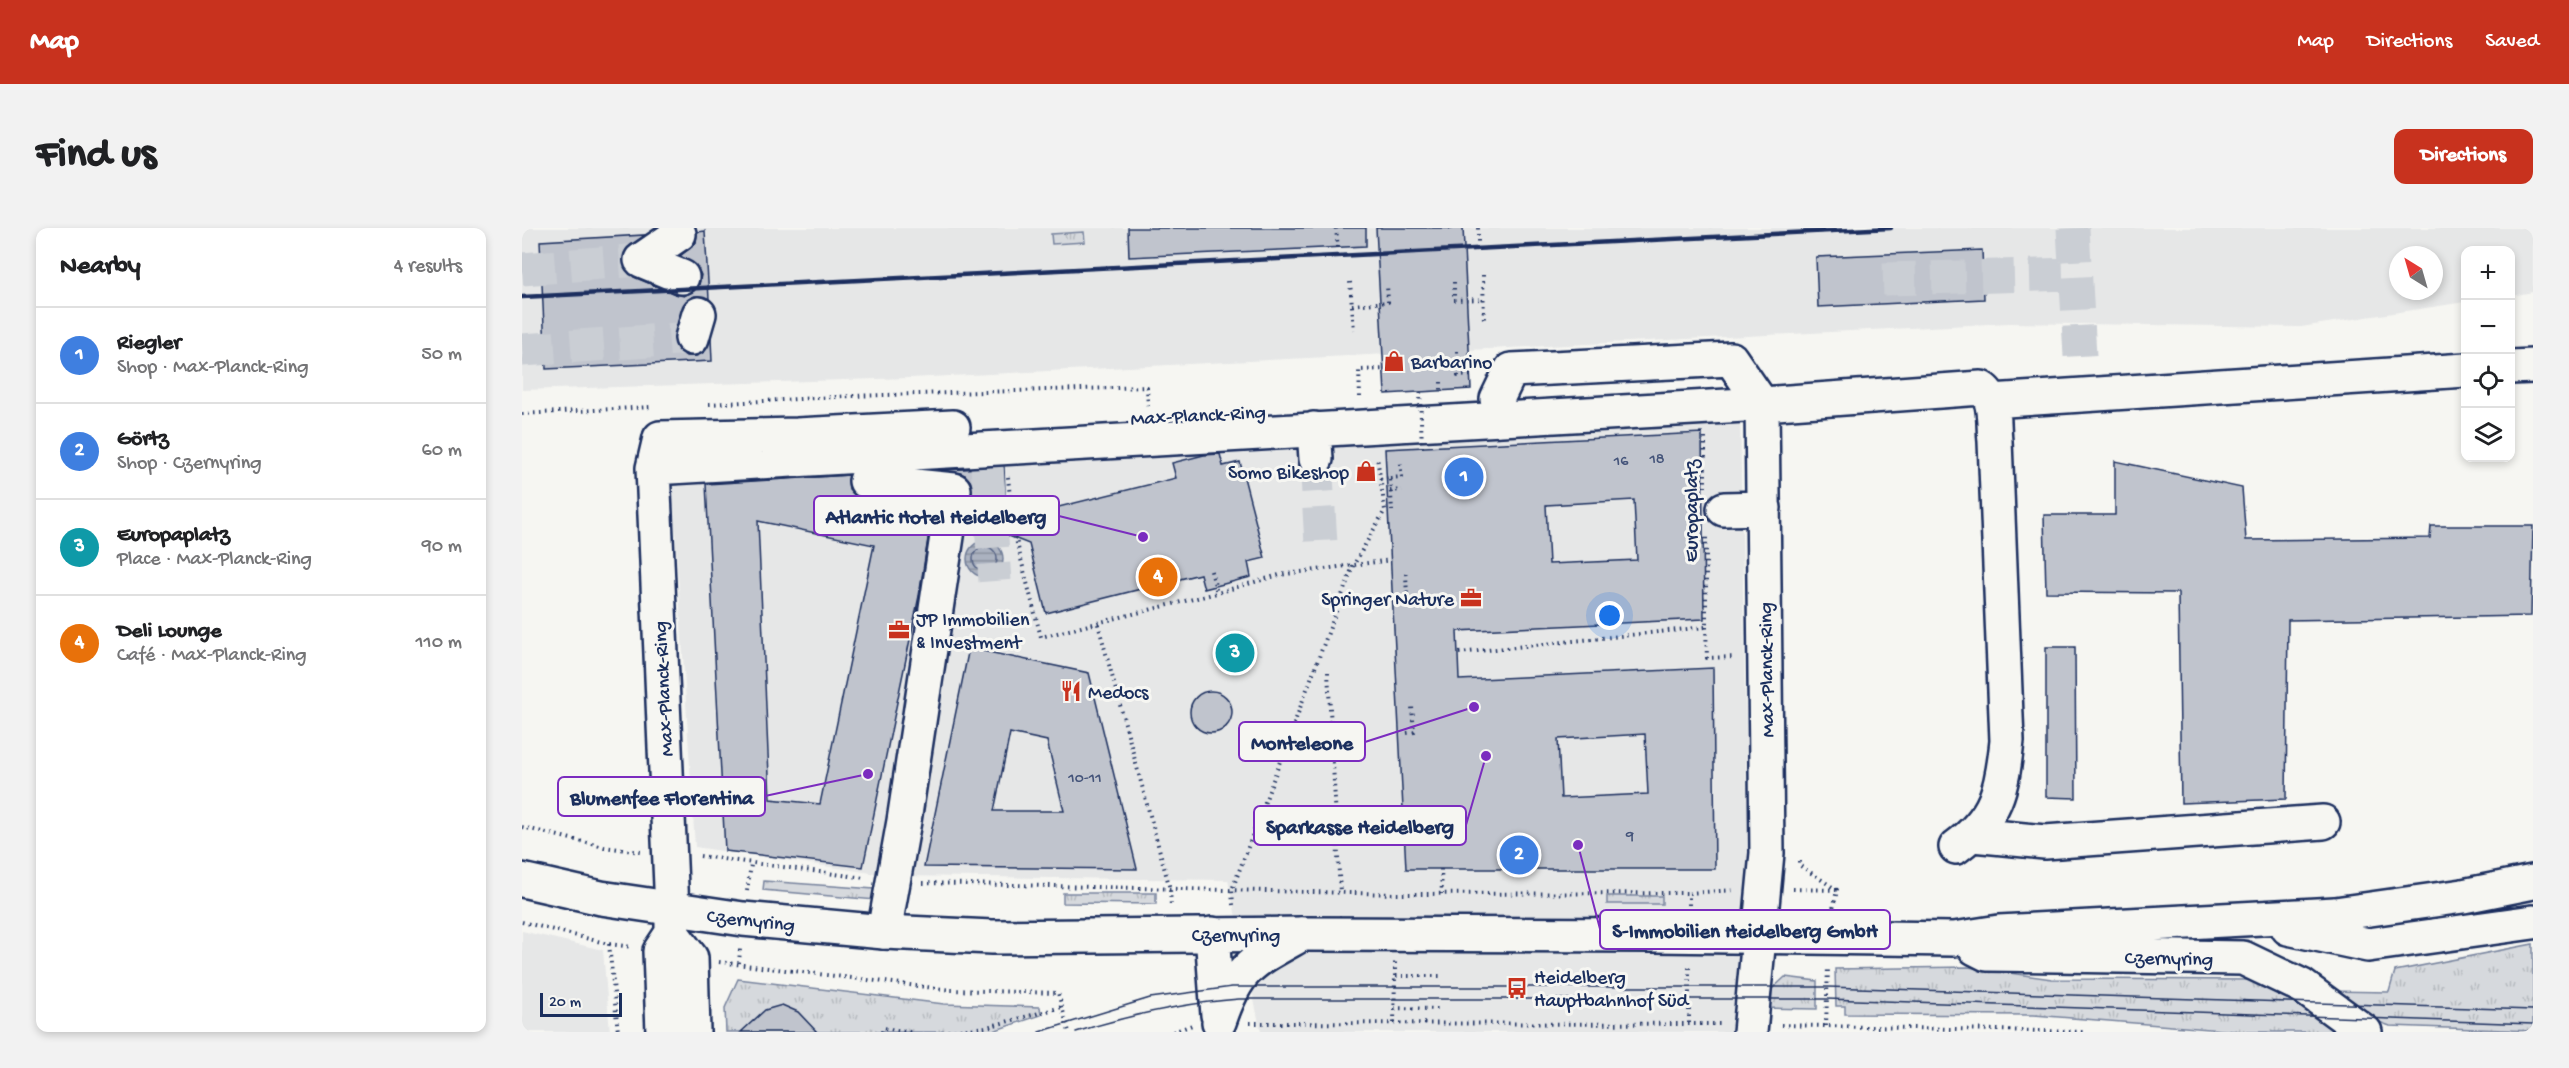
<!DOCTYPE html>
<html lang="en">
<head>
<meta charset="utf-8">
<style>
	body { margin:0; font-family:"Gochi Hand",sans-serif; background:#f2f2f2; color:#202124 }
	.controls { position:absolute; right:18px; top:18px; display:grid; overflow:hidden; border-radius:12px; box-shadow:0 3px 9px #0003 }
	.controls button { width:54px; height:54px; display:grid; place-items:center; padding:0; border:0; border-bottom:2px solid #e0e0e0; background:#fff; color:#202124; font:30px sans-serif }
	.compass { position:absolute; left:1867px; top:18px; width:54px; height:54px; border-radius:50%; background:#fff; box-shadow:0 3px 9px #0003; rotate:323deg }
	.scale { position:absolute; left:18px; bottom:15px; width:82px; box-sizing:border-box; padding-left:6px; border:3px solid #1b2f5e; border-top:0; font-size:16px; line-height:21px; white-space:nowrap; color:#1b2f5e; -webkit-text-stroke:4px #f6f6f2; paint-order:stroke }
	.you { position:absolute; left:1088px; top:388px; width:21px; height:21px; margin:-15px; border:4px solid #fff; border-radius:50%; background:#1a73e8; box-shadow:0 0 0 9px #1a73e833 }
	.badge { display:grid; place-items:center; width:39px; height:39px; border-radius:50%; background:#c8321e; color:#fff; font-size:20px; font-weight:700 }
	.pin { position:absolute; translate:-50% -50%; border:3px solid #fff; box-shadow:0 2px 6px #0006 }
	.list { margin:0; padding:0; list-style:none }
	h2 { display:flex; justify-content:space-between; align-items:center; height:78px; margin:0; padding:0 24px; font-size:26px }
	h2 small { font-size:20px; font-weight:400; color:#757577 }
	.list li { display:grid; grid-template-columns:39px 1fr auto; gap:18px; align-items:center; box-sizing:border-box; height:96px; padding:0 24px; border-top:2px solid #e0e0e0 }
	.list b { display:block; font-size:22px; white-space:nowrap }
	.list p { margin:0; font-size:20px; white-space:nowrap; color:#757577 }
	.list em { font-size:20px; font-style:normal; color:#757577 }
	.icon { flex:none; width:33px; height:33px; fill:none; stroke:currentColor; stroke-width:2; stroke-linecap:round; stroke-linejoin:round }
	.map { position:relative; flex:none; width:2011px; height:804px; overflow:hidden; border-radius:12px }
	header { display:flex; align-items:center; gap:36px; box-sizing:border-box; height:84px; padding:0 30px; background:#c8321e; color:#fff }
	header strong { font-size:28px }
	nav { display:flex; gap:33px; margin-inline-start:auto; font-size:21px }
	.intro { display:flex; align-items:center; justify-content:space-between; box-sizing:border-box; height:144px; padding:0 36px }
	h1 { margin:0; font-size:42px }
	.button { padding:15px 27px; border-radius:12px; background:#c8321e; color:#fff; font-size:21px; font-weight:700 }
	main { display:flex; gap:36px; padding:0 36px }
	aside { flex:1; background:#fff; border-radius:12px; box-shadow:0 3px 9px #0003 }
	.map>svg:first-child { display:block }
	.built { fill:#e6e7e7; fill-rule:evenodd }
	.grass { fill:url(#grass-tufts); stroke:#78849e; stroke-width:1.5 }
	.water { fill:url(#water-rules); stroke:#717e99; stroke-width:1.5 }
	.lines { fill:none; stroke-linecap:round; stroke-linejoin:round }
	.shore { stroke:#556385; stroke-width:1.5 }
	.building { fill:#c0c4cd; stroke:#1b2f5e; stroke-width:1.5; fill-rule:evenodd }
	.minor-tunnel { stroke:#caced4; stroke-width:33; stroke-dasharray:33 16; stroke-linecap:butt }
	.minor-casing { stroke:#1b2f5e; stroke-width:38 }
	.major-casing { stroke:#1b2f5e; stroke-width:38 }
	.path { stroke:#1b2f5e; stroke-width:4; stroke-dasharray:1.5 4.5; stroke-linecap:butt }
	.minor { stroke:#f6f6f2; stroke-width:33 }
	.major { stroke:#f6f6f2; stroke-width:33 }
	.tram { stroke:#1b2f5e; stroke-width:1.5 }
	.rail { stroke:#1b2f5e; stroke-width:4.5 }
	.path-bridge { stroke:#1b2f5e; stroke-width:4; stroke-dasharray:1.5 4.5; stroke-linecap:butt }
	.labels { text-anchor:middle; stroke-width:6; stroke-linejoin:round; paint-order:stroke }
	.number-label { font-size:16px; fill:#44547a }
	.poi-label { font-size:20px; fill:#1b2f5e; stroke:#f6f6f2; text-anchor:start }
	.street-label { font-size:20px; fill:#1b2f5e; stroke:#f6f6f2 }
	.leader { fill:none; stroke:#7b2cbf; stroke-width:2 }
	.callout-dot { fill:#7b2cbf; stroke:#f6f6f2; stroke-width:2 }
	.callout { fill:#f6f6f2; stroke:#7b2cbf; stroke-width:2 }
	.callout-label { font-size:21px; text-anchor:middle; font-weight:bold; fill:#1b2f5e }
</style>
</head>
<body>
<header>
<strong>Map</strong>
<nav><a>Map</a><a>Directions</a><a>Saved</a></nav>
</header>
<div class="intro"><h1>Find us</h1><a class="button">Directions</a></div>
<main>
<aside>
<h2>Nearby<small>4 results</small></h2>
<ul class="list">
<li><span class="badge" style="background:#3f7fe0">1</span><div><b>Riegler</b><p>Shop · Max-Planck-Ring</p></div><em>50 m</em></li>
<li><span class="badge" style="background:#3f7fe0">2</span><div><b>Görtz</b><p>Shop · Czernyring</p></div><em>60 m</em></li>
<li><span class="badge" style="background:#0f9aa8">3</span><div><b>Europaplatz</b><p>Place · Max-Planck-Ring</p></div><em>90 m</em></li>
<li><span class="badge" style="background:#e8710a">4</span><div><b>Deli Lounge</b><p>Café · Max-Planck-Ring</p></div><em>110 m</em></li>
</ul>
</aside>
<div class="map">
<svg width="2011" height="804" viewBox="0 0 2011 804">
	<defs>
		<pattern id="grass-tufts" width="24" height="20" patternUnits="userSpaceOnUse" patternTransform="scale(1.5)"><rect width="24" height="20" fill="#d6d9dd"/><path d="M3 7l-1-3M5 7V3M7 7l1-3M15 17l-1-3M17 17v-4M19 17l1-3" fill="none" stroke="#b7bbc0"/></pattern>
		<pattern id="water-rules" width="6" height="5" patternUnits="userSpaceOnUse" patternTransform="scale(1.5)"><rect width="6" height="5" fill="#abb2c0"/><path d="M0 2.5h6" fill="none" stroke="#8a919f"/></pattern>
	</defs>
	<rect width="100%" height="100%" fill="#f6f6f2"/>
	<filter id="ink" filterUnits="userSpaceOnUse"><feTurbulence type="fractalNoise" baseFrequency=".0167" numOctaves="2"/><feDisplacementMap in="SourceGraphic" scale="12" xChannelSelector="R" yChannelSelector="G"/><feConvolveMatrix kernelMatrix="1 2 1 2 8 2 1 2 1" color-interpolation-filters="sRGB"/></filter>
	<g filter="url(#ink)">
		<path class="built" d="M 0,0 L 2011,0 L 2011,64 L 1989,68 L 1988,22 L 1944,22 L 1943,74 L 1779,99 L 1487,95 L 388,150 L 0,162 ZM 1876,27 L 1912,27 L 1912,63 L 1876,63 Z
			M 1218,189 L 1226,633 L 1209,804 L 739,804 L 706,652 L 370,648 L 173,619 L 150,252 Z
			M 0,703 L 81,722 L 88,804 L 0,804 Z"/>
		<path class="grass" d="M 562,4 L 563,14 L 530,16 L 529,6 Z
			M 242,653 L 366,662 L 365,673 L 241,662 Z
			M 541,665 L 634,665 L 634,676 L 541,675 Z
			M 1085,668 L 1140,668 L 1140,676 L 1085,676 Z
			M 2011,716 L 2011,803 L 1868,798 L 1846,790 L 1807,763 L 1867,764 L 1873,743 Z
			M 1446,739 L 1530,751 L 1740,752 L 1823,804 L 1725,804 L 1512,787 L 1323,786 L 1323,778 L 1314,778 L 1313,741 Z
			M 1263,749 L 1295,753 L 1295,781 L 1241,780 L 1249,762 Z
			M 216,751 L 422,776 L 518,779 L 519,787 L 468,804 L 204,804 L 203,780 Z"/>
		<path class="water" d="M445 331a18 18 0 1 1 36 0a18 18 0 1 1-36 0Z"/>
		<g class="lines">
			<path class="shore" d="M451 331a12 12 0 1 1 24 0a12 12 0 1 1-24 0Z"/>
		</g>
		<path class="building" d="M 606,0 L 844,0 L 844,18 L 607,29 Z
			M 854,0 L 941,0 L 949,161 L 863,166 Z
			M 183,3 L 187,71 L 173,68 L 164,73 L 152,105 L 152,114 L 157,123 L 164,128 L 174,128 L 183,123 L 189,111 L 190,133 L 24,141 L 18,13 L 123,7 L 102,24 L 100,33 L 104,43 L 112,49 L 153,66 L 162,68 L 172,63 L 177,57 L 179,47 L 174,37 L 158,28 L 174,15 L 175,4 Z
			M 1460,22 L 1462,71 L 1296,79 L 1294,29 Z
			M 1180,205 L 1182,391 L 935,403 L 937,452 L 1191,440 L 1193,641 L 884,641 L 863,221 ZM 1112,272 L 1115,332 L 1027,336 L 1024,277 ZM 1123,506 L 1126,566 L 1039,570 L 1036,511 Z
			M 698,226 L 701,238 L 718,234 L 743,330 L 726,334 L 729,349 L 682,361 L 678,346 L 524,385 L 507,316 L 446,292 L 451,265 L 449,254 L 443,247 L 421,242 L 482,239 L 484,292 L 654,250 L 650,235 L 682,227 Z
			M 1593,233 L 1720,260 L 1724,312 L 1908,310 L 1909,298 L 2011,298 L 2009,388 L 1766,392 L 1764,571 L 1659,575 L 1656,365 L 1524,364 L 1522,287 L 1593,287 Z
			M 327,247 L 327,261 L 334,268 L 342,272 L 411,279 L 397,368 L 341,639 L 203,623 L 184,256 ZM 236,293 L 352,317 L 298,576 L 248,571 Z
			M 1524,419 L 1553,419 L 1554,570 L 1524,569 Z
			M 447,420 L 567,445 L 615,641 L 402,639 ZM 488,505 L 525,513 L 542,583 L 472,583 Z
			M668 484a21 21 0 1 1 42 0a21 21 0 1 1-42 0Z
			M 260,777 L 276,784 L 295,804 L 219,804 L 243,782 Z"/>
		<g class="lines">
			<path class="minor-tunnel" d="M 1551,0 L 1558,128
				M 0,41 L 119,32
				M 1361,51 L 1554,46
				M 0,122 L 170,110
				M 794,231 L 799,316
				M 465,238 L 473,353"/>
			<defs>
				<path id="minor" d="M 157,6 L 119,32 L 160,49
					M 170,110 L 177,86
					M 1988,139 L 2011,138
					M 975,171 L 989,142 L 1209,131 L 1240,176
					M 1469,173 L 1944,142
					M 792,201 L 794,231
					M 131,240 L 1240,176 L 1459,160 C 1475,169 1471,197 1473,213 L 1485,513 C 1480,561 1475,589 1434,619
					M 344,253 L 432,262 L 382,593 L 362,704
					M 1202,281 L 1242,280
					M 1451,607 L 1523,614 L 1801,594
					M 150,705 L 169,730 L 171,804
					M 690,706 L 696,787
					M 697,794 C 716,738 730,734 780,706
					M 141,804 L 138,723 L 150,705 L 150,682 L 131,240 L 138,210 L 275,207 L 431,199
					M 1228,804 L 1245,625 L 1240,176"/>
				<path id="major" d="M 0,652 L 79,670 L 221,691 L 362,704 L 470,709 L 780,706 L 1132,707 L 1432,711 L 1477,704 L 1813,686 L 1941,668 L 2011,654
					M 1766,700 L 1846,717 L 2011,694
					M 1453,720 L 1465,726 L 1721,730 L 1780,758 L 1843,804"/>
			</defs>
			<use href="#minor" class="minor-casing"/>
			<use href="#major" class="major-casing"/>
			<path class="path" d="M 814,0 L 816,21
				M 929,0 L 929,3
				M 956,0 L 956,15
				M 961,47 L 962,95
				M 828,54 L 832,102
				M 932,54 L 932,72 L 961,71
				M 830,77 L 866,74 L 865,57
				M 935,123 L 936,148 L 952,147
				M 947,138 L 957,138
				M 919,154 L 919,166
				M 838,169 L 837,142 L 863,141
				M 187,176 L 330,168 L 625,159 L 626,181
				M 0,186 L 129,179
				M 1183,210 L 1183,259
				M 486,249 L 491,300 L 519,409 L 695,365 L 757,347 L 869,332
				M 868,250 L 880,249 L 878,234
				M 858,251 L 868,250 L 870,283
				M 868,263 L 880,262
				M 689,343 L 695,365
				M 878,371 L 885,370 L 884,345
				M 576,396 L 648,661 L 649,678
				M 1184,399 L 1185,430 L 1213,429
				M 937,425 L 1184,399 L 1184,306
				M 806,444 L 818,665
				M 885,505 L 892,504 L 890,479
				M 0,599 L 82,619 L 119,624
				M 178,628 L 343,650
				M 1277,633 L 1277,637 L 1315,662 L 1311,681
				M 919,641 L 920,666
				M 401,655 L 875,666 L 1167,665
				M 1271,661 L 1315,662
				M 225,663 L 229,637
				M 711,677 L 710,662 L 831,338 L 863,282 L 855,229
				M 1167,677 L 1167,665 L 1213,662
				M 0,694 L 87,716 L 110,719
				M 87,716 L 96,804
				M 197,734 L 429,762 L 536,765 L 547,804
				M 217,735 L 218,721
				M 873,748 L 873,734
				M 872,780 L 918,781
				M 728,795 L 1200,796
				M 872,795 L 873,748 L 920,748
				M 1167,795 L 1167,736
				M 1259,797 L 1561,804
				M 1304,798 L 1306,739
				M 360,804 L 361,800 L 389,804
				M 420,804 L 465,799 L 540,779
				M 651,804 L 670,797"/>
			<use href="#minor" class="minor"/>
			<use href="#major" class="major"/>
			<path class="tram" d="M 517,804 L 628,770 L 710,759 L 1306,759 L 2011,782
				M 554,804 C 608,787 661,775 717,771 L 1305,771 L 2011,796"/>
			<path class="rail" d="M 0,69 L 1369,0"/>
			<path class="path-bridge" d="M 898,164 L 900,220"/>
		</g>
	</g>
	<defs>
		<symbol id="shop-bare" viewBox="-9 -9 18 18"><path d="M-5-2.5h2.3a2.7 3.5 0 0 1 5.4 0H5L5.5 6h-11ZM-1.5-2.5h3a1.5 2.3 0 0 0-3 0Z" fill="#c8321e" stroke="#f6f6f2" stroke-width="2.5" paint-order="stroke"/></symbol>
		<symbol id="office-bare" viewBox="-9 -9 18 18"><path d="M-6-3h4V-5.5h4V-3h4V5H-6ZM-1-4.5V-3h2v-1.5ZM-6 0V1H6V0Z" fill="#c8321e" stroke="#f6f6f2" stroke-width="2.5" paint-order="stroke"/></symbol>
		<symbol id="restaurant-bare" viewBox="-9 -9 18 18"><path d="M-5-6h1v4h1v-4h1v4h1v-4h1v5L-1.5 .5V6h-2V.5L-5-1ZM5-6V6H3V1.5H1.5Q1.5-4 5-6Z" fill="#c8321e" stroke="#f6f6f2" stroke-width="2.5" paint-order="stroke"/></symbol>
		<symbol id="bus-bare" viewBox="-9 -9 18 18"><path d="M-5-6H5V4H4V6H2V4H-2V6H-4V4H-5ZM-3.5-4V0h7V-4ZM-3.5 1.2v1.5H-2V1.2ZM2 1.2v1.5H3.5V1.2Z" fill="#c8321e" stroke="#f6f6f2" stroke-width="2.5" paint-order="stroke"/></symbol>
	</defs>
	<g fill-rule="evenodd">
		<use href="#shop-bare" x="857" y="118" width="30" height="30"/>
		<use href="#shop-bare" x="829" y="228" width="30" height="30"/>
		<use href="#office-bare" x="934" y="355" width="30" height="30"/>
		<use href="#office-bare" x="362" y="387" width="30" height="30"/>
		<use href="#restaurant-bare" x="534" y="448" width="30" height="30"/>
		<use href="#bus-bare" x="980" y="745" width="30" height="30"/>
	</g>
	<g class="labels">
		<g class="number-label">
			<text x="1135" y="235">18</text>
			<text x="1099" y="237">16</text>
			<text x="563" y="554">10-11</text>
			<text x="1108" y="612">9</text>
		</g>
		<g class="poi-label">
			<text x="889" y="140">Barbarino</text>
			<text x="827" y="250" text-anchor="end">Somo Bikeshop</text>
			<text x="932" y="377" text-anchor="end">Springer Nature</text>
			<text x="394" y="397">JP Immobilien<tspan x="394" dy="23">&amp; Investment</tspan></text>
			<text x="566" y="470">Medocs</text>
			<text x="1012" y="755">Heidelberg<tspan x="1012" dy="23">Hauptbahnhof Süd</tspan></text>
		</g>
		<g class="street-label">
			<text transform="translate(676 186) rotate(-3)" y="7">Max-Planck-Ring</text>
			<text transform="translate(1168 283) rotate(-90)" y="7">Europaplatz</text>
			<text transform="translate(1243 442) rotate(-91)" y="7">Max-Planck-Ring</text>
			<text transform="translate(140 461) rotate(-93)" y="7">Max-Planck-Ring</text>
			<text transform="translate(229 691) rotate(6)" y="7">Czernyring</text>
			<text x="714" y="713">Czernyring</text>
			<text transform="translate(1647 729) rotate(1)" y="7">Czernyring</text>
		</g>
	</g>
	<path class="leader" d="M621 309L537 288M952 479L843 514M346 546L243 568M964 528L944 597M1056 617L1078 701"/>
	<g class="callout-dot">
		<circle cx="621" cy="309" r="6"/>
		<circle cx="952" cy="479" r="6"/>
		<circle cx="346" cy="546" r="6"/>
		<circle cx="964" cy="528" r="6"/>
		<circle cx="1056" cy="617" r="6"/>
	</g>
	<g class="callout">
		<rect x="292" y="268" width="245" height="39" rx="6"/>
		<rect x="717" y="494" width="126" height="39" rx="6"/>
		<rect x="36" y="549" width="207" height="39" rx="6"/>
		<rect x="732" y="578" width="212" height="39" rx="6"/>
		<rect x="1078" y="682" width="290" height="39" rx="6"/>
	</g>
	<g class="callout-label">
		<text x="414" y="295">Atlantic Hotel Heidelberg</text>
		<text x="780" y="521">Monteleone</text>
		<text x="140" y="576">Blumenfee Florentina</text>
		<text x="838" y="605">Sparkasse Heidelberg</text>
		<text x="1223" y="709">S-Immobilien Heidelberg GmbH</text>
	</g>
</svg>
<div class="controls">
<button>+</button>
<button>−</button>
<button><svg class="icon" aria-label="locate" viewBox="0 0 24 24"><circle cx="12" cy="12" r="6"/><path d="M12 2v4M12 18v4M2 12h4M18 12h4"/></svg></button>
<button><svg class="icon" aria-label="layers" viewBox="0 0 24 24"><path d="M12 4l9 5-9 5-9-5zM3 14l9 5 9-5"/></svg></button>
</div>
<svg class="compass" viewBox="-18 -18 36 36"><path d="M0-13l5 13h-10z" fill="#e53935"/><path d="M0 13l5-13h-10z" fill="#757577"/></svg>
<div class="scale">20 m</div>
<div class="you"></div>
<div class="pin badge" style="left:942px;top:249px;background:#3f7fe0">1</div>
<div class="pin badge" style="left:997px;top:627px;background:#3f7fe0">2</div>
<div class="pin badge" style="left:713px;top:425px;background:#0f9aa8">3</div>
<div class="pin badge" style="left:636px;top:349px;background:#e8710a">4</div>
</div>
</main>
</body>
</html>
